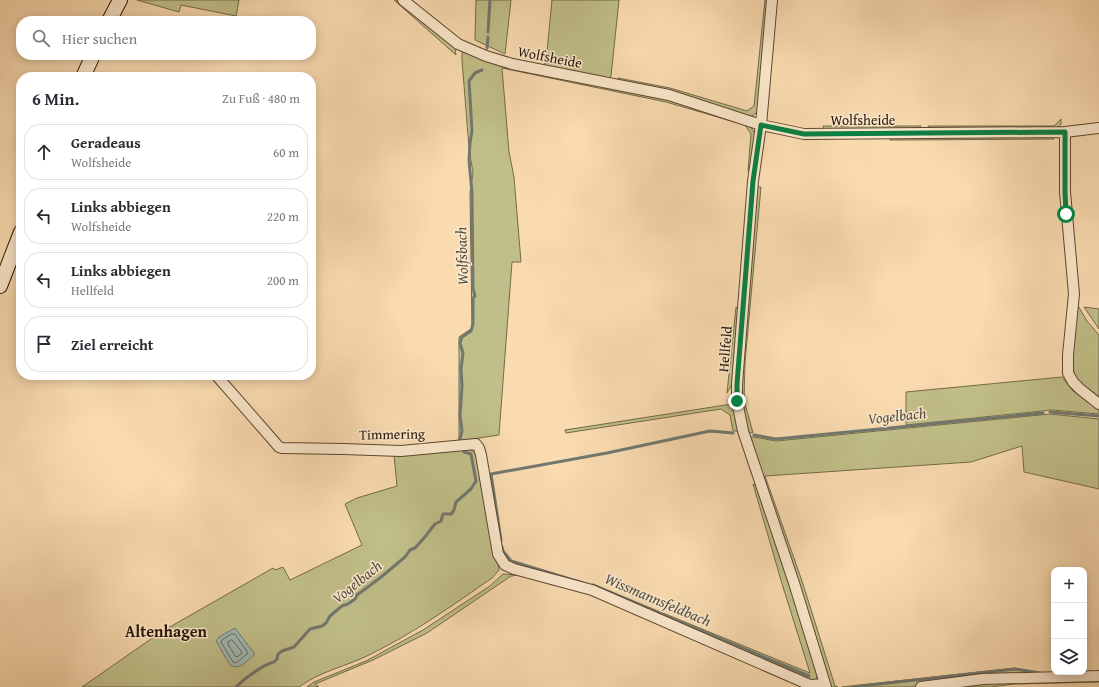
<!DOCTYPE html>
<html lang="de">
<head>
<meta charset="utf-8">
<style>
	body { margin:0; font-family:"Gentium Book Plus",serif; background:#f7f7f7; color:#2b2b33 }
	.controls { position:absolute; right:12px; bottom:12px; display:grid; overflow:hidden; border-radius:8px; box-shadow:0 2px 10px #0003 }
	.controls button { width:36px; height:36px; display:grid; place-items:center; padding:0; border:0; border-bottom:1px solid #e1e1e2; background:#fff; color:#2b2b33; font:20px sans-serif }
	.stop { position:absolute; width:12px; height:12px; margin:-9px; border:3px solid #0b8043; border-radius:50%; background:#fff }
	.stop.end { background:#0b8043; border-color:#fff; box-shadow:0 1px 4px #0008 }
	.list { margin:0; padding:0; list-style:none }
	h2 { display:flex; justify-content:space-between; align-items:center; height:52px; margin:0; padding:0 16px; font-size:17px }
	h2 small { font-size:13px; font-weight:400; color:#7c7c81 }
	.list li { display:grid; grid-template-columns:26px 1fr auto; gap:12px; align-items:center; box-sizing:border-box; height:56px; margin:0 8px 8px; padding:0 8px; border:1px solid #e1e1e2; border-radius:16px }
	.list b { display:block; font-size:15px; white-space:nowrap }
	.list p { margin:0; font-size:13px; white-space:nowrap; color:#7c7c81 }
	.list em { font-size:13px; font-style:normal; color:#7c7c81 }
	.icon { flex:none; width:22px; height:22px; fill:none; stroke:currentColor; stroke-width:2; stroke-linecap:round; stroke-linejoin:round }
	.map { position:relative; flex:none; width:1099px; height:687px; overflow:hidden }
	.search { position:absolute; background:#fff; box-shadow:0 2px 10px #0003; left:16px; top:16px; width:300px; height:44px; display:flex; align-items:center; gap:10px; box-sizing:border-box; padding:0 14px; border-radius:16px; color:#7c7c81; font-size:15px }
	.panel { position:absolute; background:#fff; box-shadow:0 2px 10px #0003; left:16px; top:72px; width:300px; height:308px; border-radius:16px }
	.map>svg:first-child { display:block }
	.green { fill:#c1bf89; stroke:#746a48 }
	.water { fill:#a1b9b4; stroke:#71786f }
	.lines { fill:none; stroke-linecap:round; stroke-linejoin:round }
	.shore { stroke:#64685e; stroke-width:1 }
	.stream { stroke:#71786f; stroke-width:3 }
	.minor-casing { stroke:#5c4731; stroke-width:12 }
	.secondary-casing { stroke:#281607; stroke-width:16 }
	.minor { stroke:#fce8cc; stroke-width:10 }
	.secondary { stroke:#fce8cc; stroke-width:14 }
	.route { stroke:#0b8043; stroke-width:5 }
	.labels { text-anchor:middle; stroke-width:3; stroke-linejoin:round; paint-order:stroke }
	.street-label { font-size:14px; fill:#281607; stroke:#fce8cc }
	.water-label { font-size:15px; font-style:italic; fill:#524f44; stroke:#fce8cc }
	.quarter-label { font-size:16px; font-weight:bold; fill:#281607; stroke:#fce8cc }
</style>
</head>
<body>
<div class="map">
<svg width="1099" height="687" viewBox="0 0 1099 687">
	<rect width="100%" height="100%" fill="#fadbb0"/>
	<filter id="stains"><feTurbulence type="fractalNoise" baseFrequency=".005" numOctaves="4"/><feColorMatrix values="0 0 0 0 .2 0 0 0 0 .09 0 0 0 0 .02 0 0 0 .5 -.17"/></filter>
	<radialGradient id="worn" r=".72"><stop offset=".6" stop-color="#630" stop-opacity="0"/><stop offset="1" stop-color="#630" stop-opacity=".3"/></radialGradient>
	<path class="green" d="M 137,0 L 239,0 L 236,16 L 181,5 L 179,12 Z
		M 394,0 L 398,0 L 451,43 L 455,48 L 456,55 Z
		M 476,0 L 511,0 L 505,54 L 475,40 Z
		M 552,0 L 619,0 L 611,76 L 607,80 L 542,66 L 546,62 Z
		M 765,0 L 770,0 L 759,111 L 752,116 L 745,116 L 618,82 L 618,78 L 670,88 L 747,111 L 754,106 Z
		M 463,51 L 668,99 L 748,123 L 754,132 L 755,136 L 750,171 L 748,171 L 751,134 L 745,125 L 666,102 L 502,68 L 509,152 L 514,177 L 521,262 L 512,262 L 499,435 L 459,441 L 459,337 L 472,328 L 470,192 L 473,173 L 469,148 L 462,60 L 462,54 Z
		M 1061,119 L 1061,124 L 1058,128 L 930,130 L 928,126 L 1054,126 Z
		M 823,126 L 921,126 L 919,129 L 824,131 Z
		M 1049,136 L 1054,139 L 905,140 L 890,140 L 890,137 Z
		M 757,187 L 761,187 L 745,362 L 744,400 L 753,433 L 747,432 L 740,393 Z
		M 1077,304 L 1087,321 L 1099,335 L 1099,398 L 1075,379 L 1072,360 Z
		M 736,307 L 739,312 L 733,382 L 727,393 Z
		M 1084,307 L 1099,309 L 1099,329 Z
		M 1062,377 L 1073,391 L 1099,410 L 1099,414 L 1052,410 L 906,425 L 906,392 Z
		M 732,404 L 735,408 L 740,431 L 733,431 L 730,415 L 721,409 L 566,433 L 565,430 Z
		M 1050,414 L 1099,419 L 1099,489 L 1024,472 L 1022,446 L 971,462 L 765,476 L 802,581 L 835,686 L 838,687 L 830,687 L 748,437 L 754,437 L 776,441 Z
		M 467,448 L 477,454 L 499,570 L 492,578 C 453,605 414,633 371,654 C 348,666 320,671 299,687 L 82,687 L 161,632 L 273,568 L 275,570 L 283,567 L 290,580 L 362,545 L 345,504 L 357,498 L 397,486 L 394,455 Z
		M 753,484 L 755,485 L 758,489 L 818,670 L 817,678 L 813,681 L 689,628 L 599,587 L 810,673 L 783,587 Z
		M 503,574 L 520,575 L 511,576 L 427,633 L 373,660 L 315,684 L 319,687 L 307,687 L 314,682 L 366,661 L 423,630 L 490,586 Z
		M 1015,668 L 1038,672 L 1015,674 L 911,687 L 842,687 Z
		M 1099,679 L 1099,682 L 1015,684 L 990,687 L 960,687 L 1017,680 Z"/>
	<path class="water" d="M 235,628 L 254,653 L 254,655 C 247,661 239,671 230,665 L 216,641 L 219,637 Z"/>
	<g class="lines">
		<path class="shore" d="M 232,634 L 235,634 L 248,653 L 236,663 L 233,662 L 221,642 L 222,640 Z
			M 232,640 L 242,652 L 241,654 L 237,657 L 235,656 L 228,644 L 228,642 Z"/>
		<path class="stream" d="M 488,32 L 490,0
			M 487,48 L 488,37
			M 1050,412 L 1099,416
			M 754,435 L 776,439 L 1043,413
			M 459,443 L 462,431 L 460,415 L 462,386 L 461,369 L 463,353 L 460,343 L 462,337 L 471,331 L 473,324 L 473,298 L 475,296 L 473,288 L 472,193 L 469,160 L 470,143 L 472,131 L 469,81 L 475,73 L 482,70
			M 501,540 L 491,474 L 607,453 L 710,431 L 733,433
			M 502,547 L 503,551 L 511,561 L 583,583
			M 593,585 L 809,676
			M 236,687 C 244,679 264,664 274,662 L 277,659 L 278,654 L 282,651 L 294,647 L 310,629 L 322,626 L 326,623 L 330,616 L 342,606 L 348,604 L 355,599 L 357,595 L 380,578 L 405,557 L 410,550 L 415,548 L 424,538 L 435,524 L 441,521 L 443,514 L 451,514 L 454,510 L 456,502 L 471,489 L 476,481 L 471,454 L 464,452 L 462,449
			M 852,687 L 1015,669 L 1039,673"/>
		<defs>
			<path id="minor" d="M 403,0 L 458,44 L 486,56 L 512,64 L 669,95 L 761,125 L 804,134 L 1065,132 L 1099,128
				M 772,0 L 761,125 L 753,181 L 737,384 L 737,401 L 743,431 L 794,583 L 826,687
				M 1065,132 L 1065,192 L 1074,294 L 1068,355 L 1068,373 L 1073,382 L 1080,389 L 1099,404
				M 216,375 L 279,447 L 282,448 L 343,449 L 401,451 L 476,444 L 479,448 L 481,455 L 498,554 L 505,565 L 514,569 L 592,590 L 810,685 L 825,684
				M 921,687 L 983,679 L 1099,676"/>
			<path id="secondary" d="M 109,21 L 120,0
				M 83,77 L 93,55
				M 0,286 L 21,232"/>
		</defs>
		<use href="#minor" class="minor-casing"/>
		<use href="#secondary" class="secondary-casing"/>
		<use href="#minor" class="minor"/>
		<use href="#secondary" class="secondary"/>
	</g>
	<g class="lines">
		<path class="route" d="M 737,401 L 737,384 L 753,181 L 761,125 L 804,134 L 1065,132 L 1065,192 L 1066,214"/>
	</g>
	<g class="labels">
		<g class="street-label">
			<text transform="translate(550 57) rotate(11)" y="5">Wolfsheide</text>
			<text x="863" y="125">Wolfsheide</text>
			<text transform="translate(725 349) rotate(-85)" y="5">Hellfeld</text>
			<text transform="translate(392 434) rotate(-1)" y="5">Timmering</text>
		</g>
		<g class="water-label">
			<text transform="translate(462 256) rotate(-92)" y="5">Wolfsbach</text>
			<text transform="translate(897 416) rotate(-6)" y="5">Vogelbach</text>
			<text transform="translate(357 582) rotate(-39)" y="5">Vogelbach</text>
			<text transform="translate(658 600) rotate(23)" y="5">Wissmannsfeldbach</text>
		</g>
		<g class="quarter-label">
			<text x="166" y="637">Altenhagen</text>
		</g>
	</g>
	<rect width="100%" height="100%" filter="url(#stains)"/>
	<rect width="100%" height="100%" fill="url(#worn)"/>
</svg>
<div class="controls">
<button>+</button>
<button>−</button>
<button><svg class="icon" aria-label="layers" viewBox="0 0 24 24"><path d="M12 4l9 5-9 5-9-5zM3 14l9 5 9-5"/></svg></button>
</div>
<div class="stop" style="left:1066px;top:214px"></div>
<div class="stop end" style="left:737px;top:401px"></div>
<div class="search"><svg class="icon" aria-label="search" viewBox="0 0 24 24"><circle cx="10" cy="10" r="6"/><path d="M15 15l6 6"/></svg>Hier suchen</div>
<section class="panel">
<h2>6 Min.<small>Zu Fuß · 480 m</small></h2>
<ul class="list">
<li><svg class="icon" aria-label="ahead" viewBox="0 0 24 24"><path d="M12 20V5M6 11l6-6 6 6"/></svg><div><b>Geradeaus</b><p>Wolfsheide</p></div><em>60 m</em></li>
<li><svg class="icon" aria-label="left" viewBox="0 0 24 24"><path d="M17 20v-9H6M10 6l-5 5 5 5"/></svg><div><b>Links abbiegen</b><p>Wolfsheide</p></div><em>220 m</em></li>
<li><svg class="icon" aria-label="left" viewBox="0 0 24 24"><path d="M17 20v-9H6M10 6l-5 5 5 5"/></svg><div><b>Links abbiegen</b><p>Hellfeld</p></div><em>200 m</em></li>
<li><svg class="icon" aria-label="arrive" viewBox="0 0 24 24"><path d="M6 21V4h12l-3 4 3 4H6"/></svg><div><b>Ziel erreicht</b></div></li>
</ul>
</section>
</div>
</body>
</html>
